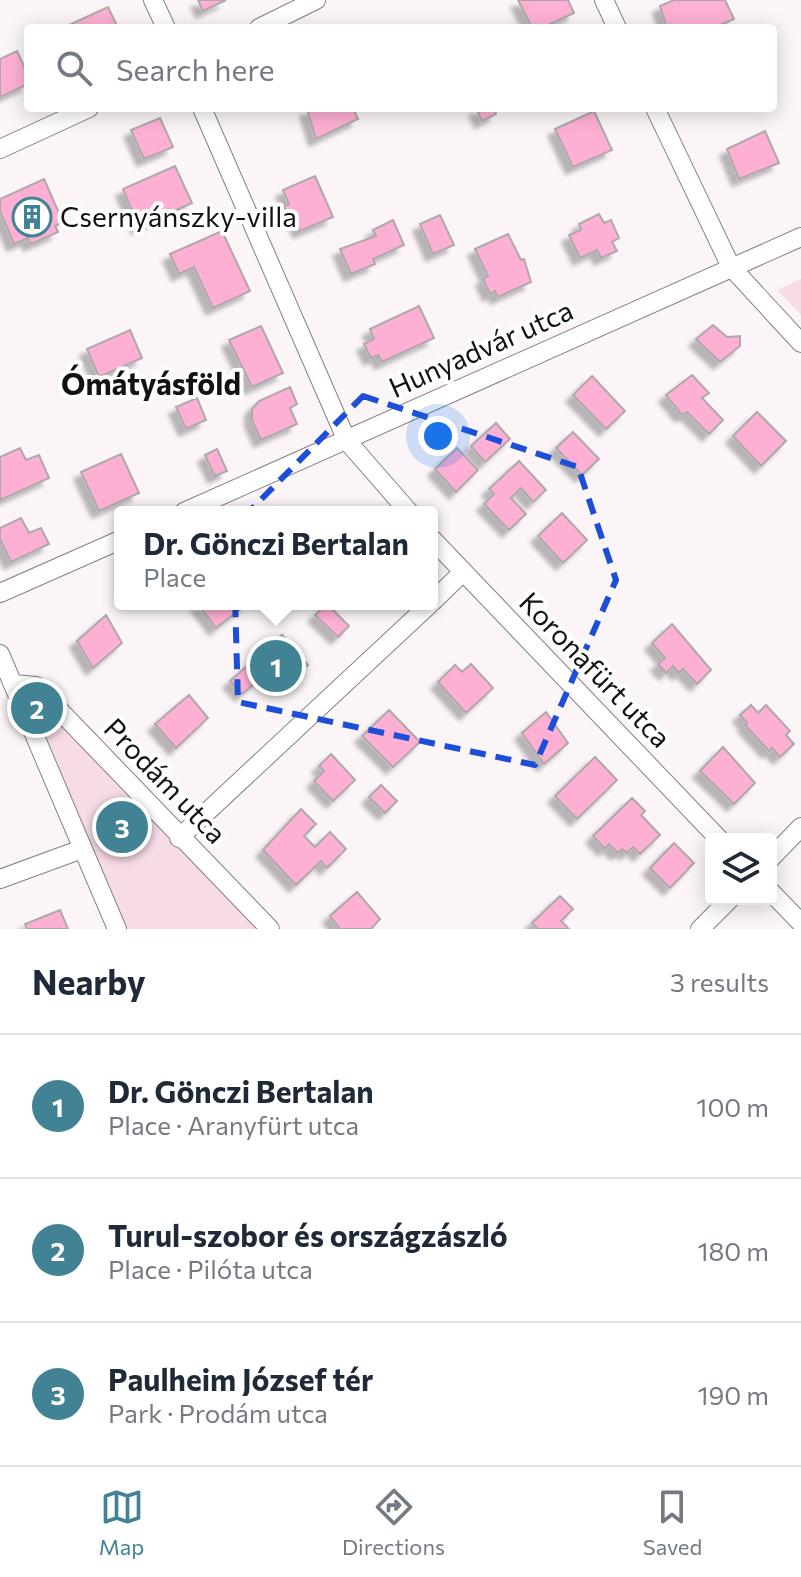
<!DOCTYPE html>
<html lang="en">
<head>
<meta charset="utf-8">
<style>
	body { margin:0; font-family:Commissioner,sans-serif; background:#f2f2f3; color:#1f2937 }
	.controls { position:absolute; right:24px; bottom:24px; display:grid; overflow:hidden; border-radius:8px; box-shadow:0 4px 20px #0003 }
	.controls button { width:72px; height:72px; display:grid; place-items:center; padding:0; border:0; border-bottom:2px solid #e0e1e3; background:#fff; color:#1f2937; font:40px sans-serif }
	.you { position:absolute; left:438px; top:436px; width:28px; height:28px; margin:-20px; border:6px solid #fff; border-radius:50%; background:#1a73e8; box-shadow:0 0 0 12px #1a73e833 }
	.badge { display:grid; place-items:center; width:52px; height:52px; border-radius:50%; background:#418294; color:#fff; font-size:26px; font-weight:700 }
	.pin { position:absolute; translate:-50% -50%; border:4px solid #fff; box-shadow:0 2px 8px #0006 }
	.popup { position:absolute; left:114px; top:506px; width:324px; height:104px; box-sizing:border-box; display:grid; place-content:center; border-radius:8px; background:#fff; filter:drop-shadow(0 2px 6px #0005); font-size:26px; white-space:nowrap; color:#747a83 }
	.popup b { font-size:30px; color:#1f2937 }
	.popup::after { content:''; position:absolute; left:50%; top:100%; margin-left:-16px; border:16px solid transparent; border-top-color:#fff }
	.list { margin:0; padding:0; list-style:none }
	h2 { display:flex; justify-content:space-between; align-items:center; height:104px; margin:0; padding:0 32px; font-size:34px }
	h2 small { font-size:26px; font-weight:400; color:#747a83 }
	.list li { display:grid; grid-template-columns:52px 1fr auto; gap:24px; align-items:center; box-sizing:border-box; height:144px; padding:0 32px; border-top:2px solid #e0e1e3 }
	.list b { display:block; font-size:30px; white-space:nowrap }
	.list p { margin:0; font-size:26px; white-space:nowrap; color:#747a83 }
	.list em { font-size:26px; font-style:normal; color:#747a83 }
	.icon { flex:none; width:44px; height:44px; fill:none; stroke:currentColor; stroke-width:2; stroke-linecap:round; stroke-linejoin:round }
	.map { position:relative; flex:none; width:801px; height:929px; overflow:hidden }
	.search { position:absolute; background:#fff; box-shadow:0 4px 20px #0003; left:24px; right:24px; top:24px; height:88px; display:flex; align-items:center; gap:20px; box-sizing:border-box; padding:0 28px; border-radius:8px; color:#747a83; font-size:30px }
	.sheet { height:536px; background:#fff }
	nav { display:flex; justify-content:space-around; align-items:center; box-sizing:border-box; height:112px; border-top:2px solid #e0e1e3; background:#fff; font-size:22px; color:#747a83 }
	nav a { display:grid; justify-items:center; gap:4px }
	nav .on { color:#418294 }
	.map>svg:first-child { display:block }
	.green { fill:#f7dce7 }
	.building { fill:#feb0d4; stroke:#aea8ab; stroke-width:2; filter:url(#shadow) }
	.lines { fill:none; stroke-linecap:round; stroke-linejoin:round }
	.minor-casing { stroke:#868082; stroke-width:20 }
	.minor { stroke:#fff; stroke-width:18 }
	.marked { fill:none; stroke:#1d4ed8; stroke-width:6; stroke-dasharray:16 10; stroke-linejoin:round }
	.labels { text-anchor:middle; stroke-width:8; stroke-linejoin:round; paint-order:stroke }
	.poi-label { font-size:28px; fill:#131112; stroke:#fff; text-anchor:start }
	.street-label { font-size:28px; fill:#131112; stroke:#fff }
	.neighbourhood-label { font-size:30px; font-weight:bold; fill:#131112; stroke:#fff }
</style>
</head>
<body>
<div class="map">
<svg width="801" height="929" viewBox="0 0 801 929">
	<defs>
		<filter id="shadow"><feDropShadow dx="-7" dy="7" stdDeviation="2" flood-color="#0004"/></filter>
	</defs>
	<rect width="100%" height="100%" fill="#fbf5f8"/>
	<path class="green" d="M 801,279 L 801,315 L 777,290 Z
		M 56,713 L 267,929 L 120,929 L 35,725 Z"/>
	<path class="building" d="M 198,0 L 226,0 L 203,11 Z
		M 518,0 L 568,0 L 574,13 L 542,28 L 532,28 Z
		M 674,0 L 725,0 L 734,19 L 714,28 L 667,28 L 660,6 Z
		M 108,7 L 118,28 L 70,28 L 69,25 Z
		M 17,51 L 28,75 L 28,84 L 0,97 L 0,59 Z
		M 353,108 L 358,119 L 316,139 L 307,109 Z
		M 476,108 L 494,108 L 496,114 L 482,121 Z
		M 594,111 L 612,150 L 573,167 L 555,129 Z
		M 160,118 L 173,147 L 144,159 L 131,130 Z
		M 765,131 L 779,163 L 739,179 L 727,149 Z
		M 175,166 L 192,203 L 139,227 L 123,189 Z
		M 315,176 L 333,217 L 300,231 L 294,216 L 288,218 L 284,206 L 289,204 L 283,190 Z
		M 44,179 L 63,222 L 55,226 L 58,232 L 31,244 L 28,238 L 14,244 L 0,211 L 0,199 Z
		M 599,214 L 604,223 L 611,220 L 619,238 L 612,242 L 617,251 L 601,258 L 597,250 L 580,258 L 569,235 L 581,230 L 579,224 Z
		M 440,215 L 454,245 L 433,254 L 420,224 Z
		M 393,220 L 404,245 L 373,259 L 375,264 L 351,274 L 340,249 L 376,236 L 373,230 Z
		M 222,231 L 250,291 L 213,308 L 194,267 L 179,274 L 170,254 Z
		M 508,234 L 521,260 L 524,259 L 531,282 L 498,297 L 495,291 L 490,294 L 483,279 L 488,276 L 475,249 Z
		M 419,306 L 434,338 L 382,362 L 378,355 L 371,358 L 364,344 L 374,339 L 370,329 Z
		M 713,325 L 727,337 L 740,336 L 740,346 L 720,362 L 696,339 Z
		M 261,326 L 283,373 L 252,387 L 229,340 Z
		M 130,330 L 142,358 L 99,377 L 87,349 Z
		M 692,375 L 709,393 L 702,398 L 723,420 L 709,434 L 687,412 L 682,415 L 666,395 Z
		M 592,376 L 625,411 L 606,429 L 573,395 Z
		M 290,387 L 297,404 L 290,408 L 297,424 L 261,440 L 252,420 L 252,409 L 259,401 Z
		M 197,398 L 206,420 L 186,429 L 176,407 Z
		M 757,412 L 786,441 L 761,466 L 733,436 Z
		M 496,423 L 510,439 L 485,462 L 471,446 Z
		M 573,432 L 599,459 L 582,475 L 556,448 Z
		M 20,448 L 26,460 L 39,455 L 49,478 L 0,500 L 0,457 Z
		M 457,448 L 478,470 L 456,492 L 435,469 Z
		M 217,449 L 227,471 L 215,476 L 205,455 Z
		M 121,454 L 139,493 L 99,511 L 81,472 Z
		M 519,461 L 546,490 L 533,502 L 521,488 L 511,498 L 526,514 L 509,530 L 484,504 L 494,494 L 489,489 Z
		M 562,513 L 587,540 L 563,563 L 538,536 Z
		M 21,518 L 29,533 L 41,528 L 49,544 L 11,562 L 0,539 L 0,528 Z
		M 198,604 L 247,604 L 216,628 Z
		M 327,604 L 349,626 L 338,637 L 315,615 Z
		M 106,615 L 122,643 L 93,668 L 77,641 Z
		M 672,624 L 711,670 L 697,684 L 683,669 L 679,673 L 673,666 L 666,673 L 658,664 L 665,658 L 652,643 Z
		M 282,635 L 308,665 L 286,684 L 272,668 L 242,694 L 230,681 Z
		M 471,664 L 493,688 L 466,713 L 438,682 L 455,665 L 462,672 Z
		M 189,695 L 208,718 L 176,748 L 155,724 Z
		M 751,705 L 758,713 L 766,705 L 790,731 L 786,735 L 794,744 L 780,757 L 772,748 L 769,751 L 745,725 L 747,723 L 740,715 Z
		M 389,710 L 420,742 L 393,767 L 362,736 Z
		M 546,712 L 568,743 L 544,764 L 522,733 Z
		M 723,747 L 755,783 L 734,804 L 700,771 Z
		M 331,754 L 355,780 L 333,801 L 314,781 L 324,771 L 319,766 Z
		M 595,757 L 617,780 L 577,819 L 555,796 Z
		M 381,785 L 397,801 L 385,813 L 369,797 Z
		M 632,798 L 645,811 L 641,815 L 660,835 L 640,854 L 633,847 L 627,853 L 622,849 L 618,853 L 609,844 L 605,849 L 593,836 Z
		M 301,809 L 316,824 L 304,836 L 315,847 L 330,832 L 346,849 L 327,868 L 321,861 L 296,885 L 263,850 Z
		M 674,843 L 694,863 L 670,888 L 650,868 Z
		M 357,892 L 380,919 L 371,929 L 340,929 L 330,916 Z
		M 560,896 L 573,909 L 561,921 L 569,929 L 538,929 L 532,923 Z
		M 60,910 L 68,929 L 27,929 L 25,924 Z"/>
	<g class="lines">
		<defs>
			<path id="minor" d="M 153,0 L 166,28
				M 604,0 L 617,28
				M 259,28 L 316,0
				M 202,108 L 347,441 L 409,512
				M 655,108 L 731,267 L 801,343
				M 0,149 L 89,108
				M 184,512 L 801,237
				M 432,539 L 719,839
				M 0,593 L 120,540
				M 432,602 L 462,573
				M 0,654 L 117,929
				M 13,684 L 36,686 L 270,929
				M 179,838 L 430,604
				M 771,858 L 801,827
				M 0,879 L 82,849
				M 771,892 L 801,923
				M 700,929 L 730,899"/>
		</defs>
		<use href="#minor" class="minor-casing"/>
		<use href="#minor" class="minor"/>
	</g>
	<path class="marked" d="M 363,396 L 578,467 L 616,580 L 535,765 L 238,702 L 233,528 Z"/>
	<defs>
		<symbol id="building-ring" viewBox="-11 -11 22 22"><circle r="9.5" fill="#fff" stroke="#418294" stroke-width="1.5"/><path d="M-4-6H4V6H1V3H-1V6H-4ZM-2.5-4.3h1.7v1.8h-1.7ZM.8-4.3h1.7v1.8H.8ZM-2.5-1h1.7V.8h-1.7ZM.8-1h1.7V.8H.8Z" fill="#418294"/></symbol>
	</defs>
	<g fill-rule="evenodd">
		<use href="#building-ring" x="10" y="195" width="44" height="44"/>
	</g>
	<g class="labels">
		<g class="poi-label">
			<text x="60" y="227">Csernyánszky-villa</text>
		</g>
		<g class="street-label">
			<text transform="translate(481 349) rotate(-24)" y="10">Hunyadvár utca</text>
			<text transform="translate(595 670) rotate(46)" y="10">Koronafürt utca</text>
			<text transform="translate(165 781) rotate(46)" y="10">Prodám utca</text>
		</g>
		<g class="neighbourhood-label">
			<text x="151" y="395">Ómátyásföld</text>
		</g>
	</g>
</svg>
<div class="controls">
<button><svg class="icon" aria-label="layers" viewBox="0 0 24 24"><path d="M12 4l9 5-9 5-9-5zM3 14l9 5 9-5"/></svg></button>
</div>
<div class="you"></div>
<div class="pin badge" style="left:276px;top:666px">1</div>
<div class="popup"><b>Dr. Gönczi Bertalan</b>Place</div>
<div class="pin badge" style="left:37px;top:708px">2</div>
<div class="pin badge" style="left:122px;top:827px">3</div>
<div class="search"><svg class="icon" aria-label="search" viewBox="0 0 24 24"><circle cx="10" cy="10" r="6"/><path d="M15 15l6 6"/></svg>Search here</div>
</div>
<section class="sheet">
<h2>Nearby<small>3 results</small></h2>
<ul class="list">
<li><span class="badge">1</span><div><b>Dr. Gönczi Bertalan</b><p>Place · Aranyfürt utca</p></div><em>100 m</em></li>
<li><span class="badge">2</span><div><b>Turul-szobor és országzászló</b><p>Place · Pilóta utca</p></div><em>180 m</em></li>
<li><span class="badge">3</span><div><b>Paulheim József tér</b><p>Park · Prodám utca</p></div><em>190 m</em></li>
</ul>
</section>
<nav>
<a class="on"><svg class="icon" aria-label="map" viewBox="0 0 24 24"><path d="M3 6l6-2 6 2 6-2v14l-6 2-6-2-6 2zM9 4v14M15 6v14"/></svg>Map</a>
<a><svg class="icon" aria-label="directions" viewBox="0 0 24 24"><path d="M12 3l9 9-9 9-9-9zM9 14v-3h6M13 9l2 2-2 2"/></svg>Directions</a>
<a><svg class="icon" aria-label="saved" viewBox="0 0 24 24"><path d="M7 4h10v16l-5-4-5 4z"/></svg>Saved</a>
</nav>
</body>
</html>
